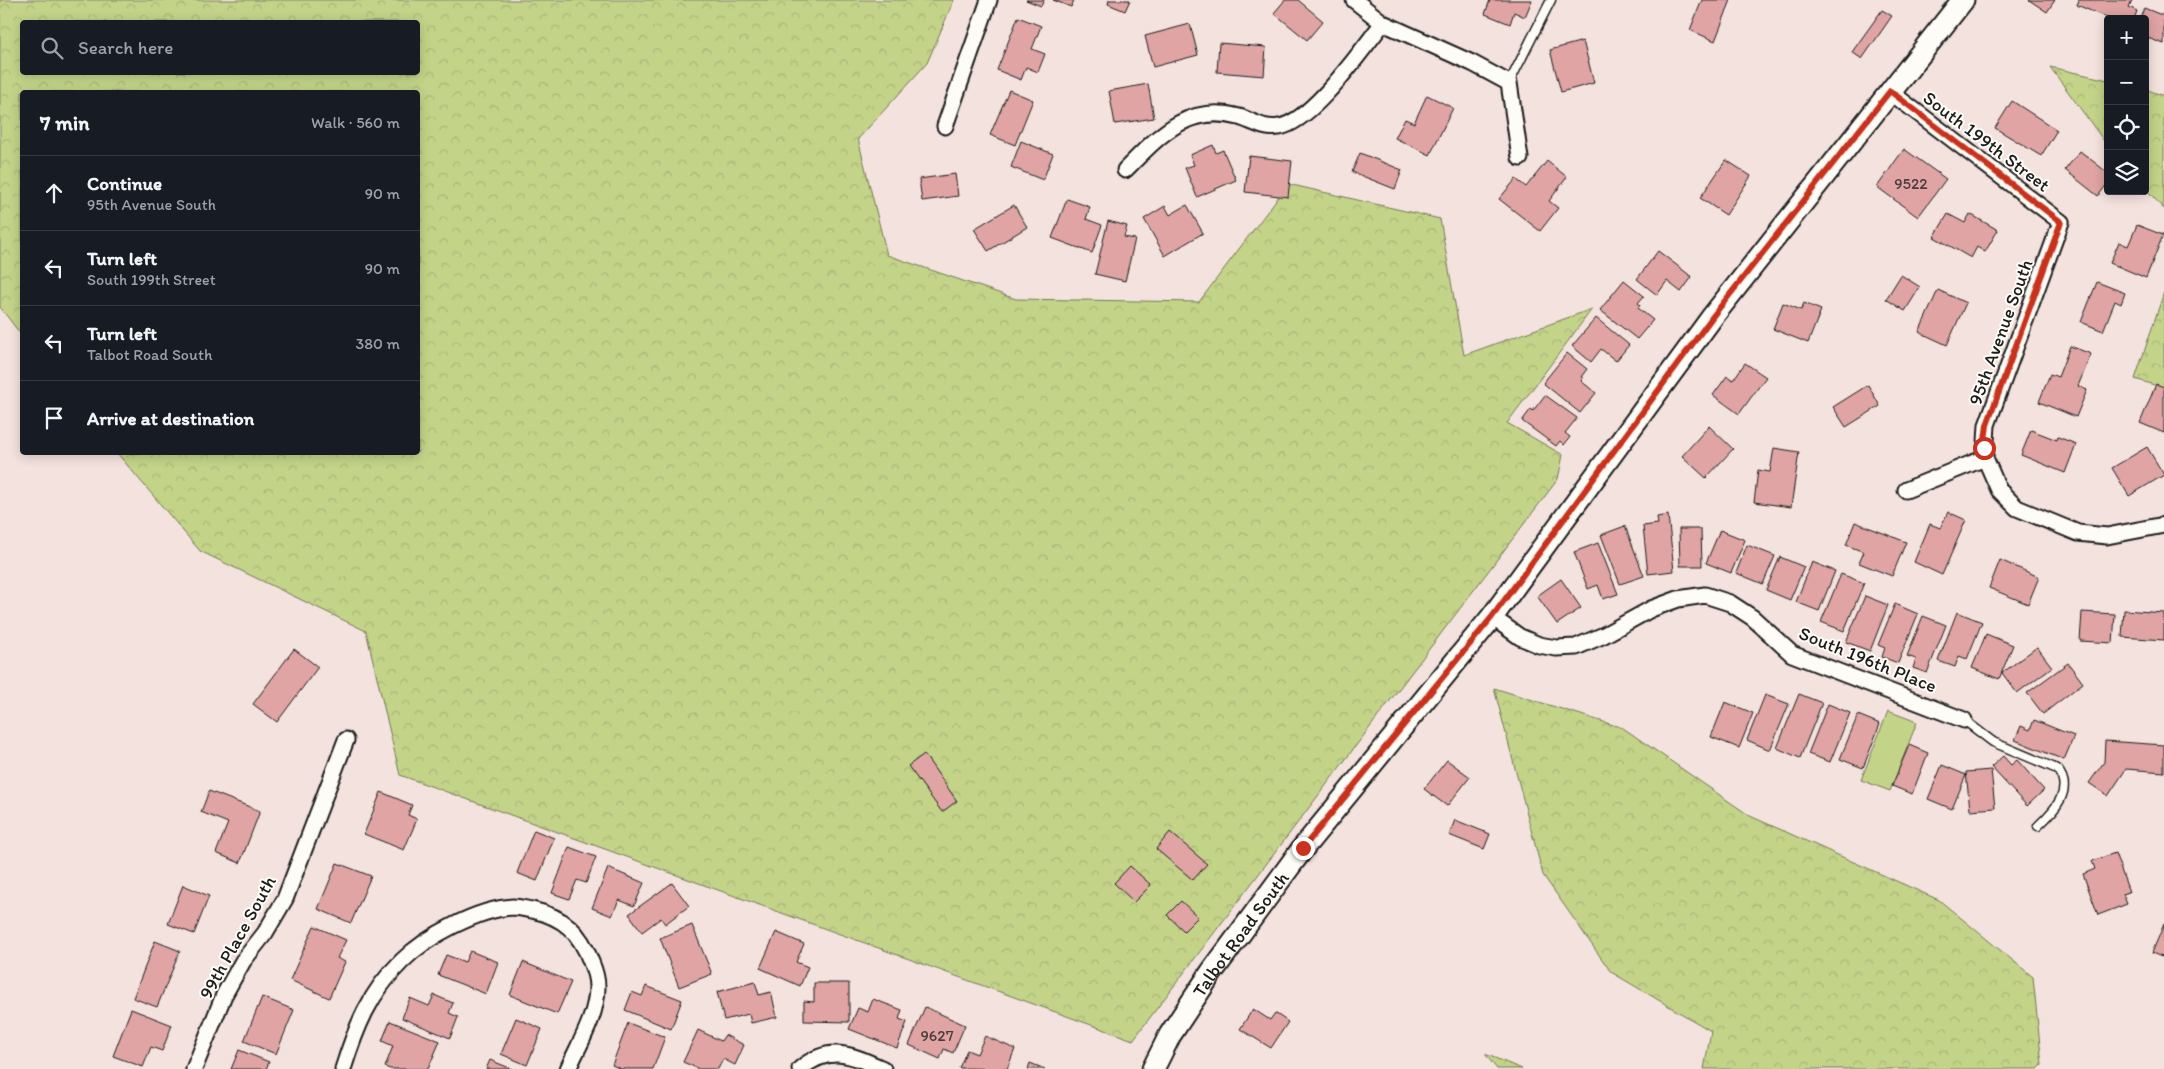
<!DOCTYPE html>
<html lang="en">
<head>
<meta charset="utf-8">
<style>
	body { margin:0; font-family:Itim,sans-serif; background:#242831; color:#f1f3f6 }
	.controls { position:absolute; right:15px; top:15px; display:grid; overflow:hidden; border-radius:5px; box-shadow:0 2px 12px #0003 }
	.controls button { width:45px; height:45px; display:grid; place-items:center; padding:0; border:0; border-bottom:1px solid #363941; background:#171b24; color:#f1f3f6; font:25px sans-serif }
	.stop { position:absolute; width:15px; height:15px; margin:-11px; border:4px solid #c8321e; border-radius:50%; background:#fff }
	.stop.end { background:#c8321e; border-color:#fff; box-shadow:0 1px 5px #0008 }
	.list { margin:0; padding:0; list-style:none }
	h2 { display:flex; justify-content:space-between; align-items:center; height:65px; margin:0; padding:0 20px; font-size:21px }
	h2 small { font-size:16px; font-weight:400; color:#9ea1a6 }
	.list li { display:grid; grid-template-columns:32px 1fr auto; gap:15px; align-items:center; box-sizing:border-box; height:75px; padding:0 20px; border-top:1px solid #363941 }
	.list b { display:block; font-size:19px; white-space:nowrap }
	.list p { margin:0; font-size:16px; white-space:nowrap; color:#9ea1a6 }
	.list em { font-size:16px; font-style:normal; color:#9ea1a6 }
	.icon { flex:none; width:28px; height:28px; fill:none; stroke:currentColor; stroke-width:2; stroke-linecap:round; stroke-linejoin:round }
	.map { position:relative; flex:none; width:2164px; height:1069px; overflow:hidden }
	.search { position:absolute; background:#171b24; box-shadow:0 2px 12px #0003; left:20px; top:20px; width:400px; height:55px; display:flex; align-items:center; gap:12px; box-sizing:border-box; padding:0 18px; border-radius:5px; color:#9ea1a6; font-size:19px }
	.panel { position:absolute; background:#171b24; box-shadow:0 2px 12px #0003; left:20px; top:90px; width:400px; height:365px; border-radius:5px }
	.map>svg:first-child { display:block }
	.forest { fill:url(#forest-crowns); stroke:#707852; fill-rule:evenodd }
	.park { fill:#c3d489; stroke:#707852 }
	.building { fill:#dfa4a3; stroke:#1c1c1c }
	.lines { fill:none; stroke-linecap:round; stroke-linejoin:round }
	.lane-casing { stroke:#1c1c1c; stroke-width:11 }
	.street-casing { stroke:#1c1c1c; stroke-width:19 }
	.secondary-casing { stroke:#1c1c1c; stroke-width:25 }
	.lane { stroke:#fdfcf7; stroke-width:8 }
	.street { stroke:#fdfcf7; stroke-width:15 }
	.secondary { stroke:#fdfcf7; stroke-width:21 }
	.route { stroke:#c8321e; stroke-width:6 }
	.labels { text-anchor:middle; stroke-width:4; stroke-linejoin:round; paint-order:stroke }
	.number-label { font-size:16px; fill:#4d3e3e }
	.street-label { font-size:19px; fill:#1c1c1c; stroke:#fdfcf7 }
</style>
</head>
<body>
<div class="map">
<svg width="2164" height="1069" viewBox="0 0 2164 1069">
	<defs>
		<pattern id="forest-crowns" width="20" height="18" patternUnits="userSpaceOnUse" patternTransform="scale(1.25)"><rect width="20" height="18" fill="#c3d489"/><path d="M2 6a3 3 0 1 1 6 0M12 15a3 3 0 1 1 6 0" fill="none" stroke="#a7b576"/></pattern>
	</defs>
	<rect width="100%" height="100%" fill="#f4e2de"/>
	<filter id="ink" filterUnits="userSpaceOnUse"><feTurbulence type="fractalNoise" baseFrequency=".02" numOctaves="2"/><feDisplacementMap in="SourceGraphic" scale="10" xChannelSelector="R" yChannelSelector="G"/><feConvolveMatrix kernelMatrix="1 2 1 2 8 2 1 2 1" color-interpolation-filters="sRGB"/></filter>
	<g filter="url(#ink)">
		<path class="forest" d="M 0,0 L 954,0 L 927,63 L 858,139 L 887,255 L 1016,299 L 1199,302 L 1288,184 L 1440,219 L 1464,355 L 1592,309 L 1507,423 L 1563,455 L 1558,479 L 1133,1040 L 400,775 L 366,631 L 200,551 L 117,453 L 418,452 L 418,92 L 22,92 L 22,336 L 0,307 ZM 22,22 L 418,22 L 418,72 L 22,72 Z
			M 2050,67 L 2108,80 L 2108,147 L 2107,145 Z
			M 2145,89 L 2164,96 L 2164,209 L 2145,188 Z
			M 2164,292 L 2164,388 L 2135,379 Z
			M 1494,688 L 1623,728 L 1750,816 L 1939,900 L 2033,977 L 2042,1065 L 2038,1069 L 1704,1069 L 1711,1031 L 1611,972 L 1543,875 Z
			M 1485,1054 L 1522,1069 L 1497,1069 Z"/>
		<path class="park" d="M 1888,711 L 1917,722 L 1890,791 L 1861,780 Z"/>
		<path class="building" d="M 1026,0 L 1044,0 L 1041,6 Z
			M 1053,0 L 1074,0 L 1071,7 Z
			M 1109,0 L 1130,0 L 1125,11 L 1108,4 Z
			M 1285,0 L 1298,0 L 1323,21 L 1307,40 L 1274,13 Z
			M 1490,0 L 1532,0 L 1525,17 L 1514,12 L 1510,24 L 1485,14 Z
			M 1702,0 L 1731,0 L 1715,41 L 1690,30 Z
			M 2029,0 L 2055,0 L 2047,12 Z
			M 2079,0 L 2132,0 L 2129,7 L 2137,11 L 2134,19 L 2110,19 L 2077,5 Z
			M 2144,8 L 2164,16 L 2164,44 L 2145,37 L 2145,19 L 2140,19 Z
			M 1882,10 L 1892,16 L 1862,59 L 1852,52 Z
			M 1018,17 L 1041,26 L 1032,49 L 1045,54 L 1038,72 L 1026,67 L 1021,80 L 997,70 Z
			M 1190,24 L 1198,55 L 1153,67 L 1145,36 Z
			M 1583,41 L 1594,83 L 1561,92 L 1550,50 Z
			M 1219,43 L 1266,47 L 1264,76 L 1217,72 Z
			M 1148,84 L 1154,118 L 1115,124 L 1109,91 Z
			M 1009,90 L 1033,100 L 1015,145 L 990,135 Z
			M 1427,95 L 1453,108 L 1430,155 L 1395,138 L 1405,119 L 1414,123 Z
			M 2012,101 L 2057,130 L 2041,156 L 1995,128 Z
			M 1021,141 L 1053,154 L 1043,180 L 1011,167 Z
			M 1213,145 L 1216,153 L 1223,150 L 1236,180 L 1197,197 L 1185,168 L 1194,165 L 1190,155 Z
			M 1904,149 L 1946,179 L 1918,217 L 1877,187 Z
			M 2080,151 L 2108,173 L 2108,183 L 2098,196 L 2065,170 Z
			M 1360,153 L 1402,170 L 1395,189 L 1352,172 Z
			M 1249,156 L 1292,161 L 1288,197 L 1245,192 Z
			M 1726,160 L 1751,176 L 1726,215 L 1700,198 Z
			M 1547,161 L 1567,177 L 1549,201 L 1558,208 L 1540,231 L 1499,199 L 1516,179 L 1526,187 Z
			M 955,174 L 958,196 L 922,201 L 919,179 Z
			M 1067,199 L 1090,207 L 1086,219 L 1102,225 L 1092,253 L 1052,238 Z
			M 1014,205 L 1027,227 L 988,251 L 974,229 Z
			M 1187,205 L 1203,233 L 1165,256 L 1144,219 L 1165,206 L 1170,215 Z
			M 1948,214 L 1965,223 L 1970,214 L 1998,230 L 1985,252 L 1977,247 L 1971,258 L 1934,237 Z
			M 1108,221 L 1127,226 L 1124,237 L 1135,239 L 1125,281 L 1095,274 Z
			M 2137,225 L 2163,235 L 2146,278 L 2110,263 L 2119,242 L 2128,246 Z
			M 1658,251 L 1692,277 L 1681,292 L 1667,281 L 1657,295 L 1637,279 Z
			M 1901,275 L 1920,287 L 1905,311 L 1886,299 Z
			M 1624,280 L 1644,296 L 1638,303 L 1640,305 L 1638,308 L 1653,320 L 1637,339 L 1600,310 Z
			M 2097,282 L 2125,293 L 2121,304 L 2115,301 L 2103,331 L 2081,322 Z
			M 1938,290 L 1966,303 L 1947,345 L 1919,332 Z
			M 1783,303 L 1801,310 L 1804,303 L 1821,310 L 1808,343 L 1773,329 Z
			M 1596,318 L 1629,345 L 1616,361 L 1601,349 L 1591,362 L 1572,346 Z
			M 2070,346 L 2091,354 L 2078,386 L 2087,390 L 2076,417 L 2039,402 L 2050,374 L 2058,377 Z
			M 1567,353 L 1587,369 L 1581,377 L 1583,378 L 1581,381 L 1596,393 L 1580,413 L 1543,383 Z
			M 1745,363 L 1766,377 L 1739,414 L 1713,395 L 1727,376 L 1733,380 Z
			M 2156,384 L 2164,387 L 2164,433 L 2140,423 Z
			M 1868,385 L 1880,406 L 1846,427 L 1833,407 Z
			M 1545,395 L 1577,418 L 1565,433 L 1570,437 L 1564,445 L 1560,441 L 1556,446 L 1522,421 L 1531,409 L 1533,411 Z
			M 1709,426 L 1733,449 L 1706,478 L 1682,456 Z
			M 2031,430 L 2057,440 L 2058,437 L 2076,444 L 2065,473 L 2021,455 Z
			M 2147,447 L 2164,475 L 2129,496 L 2112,468 Z
			M 1774,448 L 1799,452 L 1791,507 L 1754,502 L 1758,470 L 1770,472 Z
			M 1948,512 L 1966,520 L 1942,575 L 1914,562 L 1930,524 L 1940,528 Z
			M 1668,515 L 1674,571 L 1648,574 L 1643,526 L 1658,524 L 1657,517 Z
			M 1855,522 L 1906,542 L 1892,576 L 1859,563 L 1864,552 L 1846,545 Z
			M 1625,526 L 1644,576 L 1620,584 L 1601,535 Z
			M 1679,529 L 1701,529 L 1702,566 L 1680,566 Z
			M 1720,530 L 1745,540 L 1731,573 L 1706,563 Z
			M 1598,543 L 1618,594 L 1603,599 L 1598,585 L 1588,589 L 1574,552 Z
			M 1747,545 L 1775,556 L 1763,584 L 1736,573 Z
			M 1780,557 L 1804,567 L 1790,600 L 1766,590 Z
			M 2000,560 L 2039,577 L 2028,604 L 1989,588 Z
			M 1812,562 L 1835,571 L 1819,611 L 1796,602 Z
			M 1841,574 L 1864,583 L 1844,631 L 1821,622 Z
			M 1561,579 L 1581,608 L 1557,624 L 1537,596 Z
			M 1865,596 L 1888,605 L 1870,651 L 1846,642 Z
			M 1895,604 L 1918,614 L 1898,663 L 1882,657 L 1885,648 L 1878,645 Z
			M 2124,610 L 2164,613 L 2164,640 L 2122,637 Z
			M 1957,612 L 1982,622 L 1967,659 L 1959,656 L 1955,667 L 1938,661 Z
			M 2082,612 L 2115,614 L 2113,643 L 2080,641 Z
			M 1923,616 L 1946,625 L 1927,673 L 1913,668 L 1916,659 L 1907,656 Z
			M 1986,634 L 2013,645 L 1999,679 L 1972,668 Z
			M 2037,647 L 2052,667 L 2017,693 L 2002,673 Z
			M 294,649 L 318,667 L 277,722 L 253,704 Z
			M 2068,663 L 2083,683 L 2043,714 L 2027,693 Z
			M 1799,694 L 1822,703 L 1800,758 L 1777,748 Z
			M 1765,695 L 1789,704 L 1770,750 L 1747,740 Z
			M 1725,702 L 1753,713 L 1739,748 L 1711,737 Z
			M 1828,704 L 1850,713 L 1830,762 L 1808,754 Z
			M 1858,715 L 1880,724 L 1863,768 L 1840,759 Z
			M 2034,720 L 2074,736 L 2064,760 L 2015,740 L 2021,726 L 2030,730 Z
			M 2105,741 L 2164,745 L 2164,772 L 2126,769 L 2108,796 L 2089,783 L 2104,762 Z
			M 1909,745 L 1928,753 L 1912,794 L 1892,786 Z
			M 924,754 L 957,801 L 942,812 L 908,766 Z
			M 2003,756 L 2011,765 L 2017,760 L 2044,790 L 2027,806 L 1991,767 Z
			M 1447,760 L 1470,777 L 1447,806 L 1424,789 Z
			M 1942,765 L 1966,775 L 1952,809 L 1928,799 Z
			M 1991,770 L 1995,808 L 1970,810 L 1966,772 Z
			M 209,791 L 260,811 L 240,863 L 216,853 L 228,823 L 201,812 Z
			M 381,792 L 412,805 L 408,815 L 417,819 L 404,850 L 364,834 Z
			M 1455,820 L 1490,834 L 1484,849 L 1449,835 Z
			M 534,830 L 554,838 L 537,881 L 517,873 Z
			M 1170,832 L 1207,864 L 1193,880 L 1156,849 Z
			M 569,847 L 596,857 L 586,883 L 577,880 L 569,899 L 552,893 Z
			M 2115,853 L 2129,892 L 2123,894 L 2127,904 L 2098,915 L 2083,874 L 2095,869 L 2092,861 Z
			M 337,863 L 371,876 L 351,923 L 318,909 Z
			M 1130,866 L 1151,885 L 1134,902 L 1114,883 Z
			M 608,868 L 644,883 L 634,906 L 619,900 L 612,916 L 592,908 Z
			M 672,883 L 689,906 L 665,924 L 661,918 L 642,932 L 629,914 Z
			M 183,885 L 209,896 L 194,934 L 168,924 Z
			M 1181,901 L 1198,917 L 1184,931 L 1167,915 Z
			M 2164,924 L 2164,958 L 2152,953 Z
			M 692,925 L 712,974 L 679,987 L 660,938 Z
			M 314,926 L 346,940 L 337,958 L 345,962 L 329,998 L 290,980 Z
			M 776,932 L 804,944 L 796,962 L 808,967 L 800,986 L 760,968 Z
			M 155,941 L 180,951 L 157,1007 L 133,998 Z
			M 470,951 L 498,962 L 486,994 L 438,975 L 446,955 L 465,962 Z
			M 523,962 L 571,982 L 557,1014 L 510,995 Z
			M 755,982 L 759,995 L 771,992 L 777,1017 L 751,1023 L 749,1014 L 724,1020 L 717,992 Z
			M 814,983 L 849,983 L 849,1022 L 804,1021 L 804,1001 L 814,1002 Z
			M 646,986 L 682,1000 L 671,1029 L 625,1010 L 632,992 L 642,996 Z
			M 434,995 L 453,1003 L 449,1013 L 458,1017 L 450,1038 L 402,1018 L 410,998 L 429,1006 Z
			M 262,997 L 294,1010 L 276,1054 L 244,1041 Z
			M 873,999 L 902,1010 L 899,1019 L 907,1022 L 897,1048 L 849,1029 L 858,1008 L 868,1012 Z
			M 925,1007 L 965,1025 L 953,1053 L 944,1049 L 940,1059 L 909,1045 Z
			M 131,1009 L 172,1025 L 162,1051 L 151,1047 L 143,1067 L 113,1056 Z
			M 1253,1009 L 1270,1020 L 1275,1013 L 1288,1022 L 1271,1048 L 1240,1029 Z
			M 516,1018 L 542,1029 L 527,1065 L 501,1054 Z
			M 390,1021 L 440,1041 L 428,1069 L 390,1069 L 385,1067 L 393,1046 L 382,1041 Z
			M 628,1023 L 665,1037 L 653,1069 L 621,1069 L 612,1065 Z
			M 698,1030 L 721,1041 L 725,1035 L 744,1045 L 735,1065 L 723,1059 L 718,1069 L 699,1069 L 683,1062 Z
			M 985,1036 L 1015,1049 L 1007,1069 L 959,1068 L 967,1050 L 977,1054 Z
			M 239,1050 L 269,1062 L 266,1069 L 231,1069 Z
			M 490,1060 L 512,1069 L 486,1069 Z
			M 1030,1063 L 1045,1069 L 1028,1069 Z"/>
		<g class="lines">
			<defs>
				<path id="lane" d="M 1509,83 L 1551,0
					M 1964,720 L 1993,742 L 2057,769 C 2075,790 2053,812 2038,826"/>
				<path id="street" d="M 1354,0 L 1383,23 L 1472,63 L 1509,83 L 1520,158
					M 1889,91 L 2061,222 L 1987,425 L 1985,458
					M 945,126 L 989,0
					M 1125,170 C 1158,137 1187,103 1239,117 C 1253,121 1264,130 1279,127 C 1312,122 1362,49 1383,23
					M 1906,490 L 1985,458 L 1999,490 L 2017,508 L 2078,533 L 2107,536 L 2164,525
					M 1492,617 L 1520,637 L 1539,645 L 1556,648 L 1576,647 L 1604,635 L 1651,609 L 1678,599 L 1705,595 L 1730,603 L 1753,618 L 1792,654 L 1964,720
					M 194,1069 L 224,995 L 243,961 L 265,933 L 285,899 L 346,740
					M 343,1069 C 356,1027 370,992 402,961 C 427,936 478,909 513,907 C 519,907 526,909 532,910 C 564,917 580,932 591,962 C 594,969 597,979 597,987 C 597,1016 579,1044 568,1069
					M 800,1069 C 830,1044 852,1055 883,1069"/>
				<g id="secondary">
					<path id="s1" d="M 1153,1069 L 1170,1035 L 1211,973 L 1303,848 L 1492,617 L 1713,316 L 1963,0"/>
				</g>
			</defs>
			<use href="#lane" class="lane-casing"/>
			<use href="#street" class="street-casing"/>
			<use href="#secondary" class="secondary-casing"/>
			<use href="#lane" class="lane"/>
			<use href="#street" class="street"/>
			<use href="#secondary" class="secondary"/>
		</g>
	</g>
	<g class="lines" filter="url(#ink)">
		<path class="route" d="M 1303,848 L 1492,617 L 1713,316 L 1890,91 L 2061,222 L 1987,425 L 1984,448"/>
	</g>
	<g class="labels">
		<g class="number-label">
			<text x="1911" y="189">9522</text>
			<text x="937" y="1041">9627</text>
		</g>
		<g class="street-label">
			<text transform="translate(1987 141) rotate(37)" y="7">South 199th Street</text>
			<text transform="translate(2000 332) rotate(-70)" y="7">95th Avenue South</text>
			<text transform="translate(1868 659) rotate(22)" y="7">South 196th Place</text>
			<text dy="7" stroke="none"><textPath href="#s1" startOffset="161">Talbot Road South</textPath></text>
			<text transform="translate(237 937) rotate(-61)" y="7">99th Place South</text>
		</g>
	</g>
</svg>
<div class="controls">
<button>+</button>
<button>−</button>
<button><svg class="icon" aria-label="locate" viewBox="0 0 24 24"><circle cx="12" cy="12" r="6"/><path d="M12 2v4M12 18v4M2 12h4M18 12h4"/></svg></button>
<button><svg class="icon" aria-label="layers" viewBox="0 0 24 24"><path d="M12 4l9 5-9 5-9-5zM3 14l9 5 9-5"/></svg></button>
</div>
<div class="stop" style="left:1984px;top:448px"></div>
<div class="stop end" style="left:1303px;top:848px"></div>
<div class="search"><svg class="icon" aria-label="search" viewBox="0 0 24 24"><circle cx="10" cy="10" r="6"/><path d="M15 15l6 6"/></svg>Search here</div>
<section class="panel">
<h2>7 min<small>Walk · 560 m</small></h2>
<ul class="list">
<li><svg class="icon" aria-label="ahead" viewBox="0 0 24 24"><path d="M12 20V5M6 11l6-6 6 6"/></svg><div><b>Continue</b><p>95th Avenue South</p></div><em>90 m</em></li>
<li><svg class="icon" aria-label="left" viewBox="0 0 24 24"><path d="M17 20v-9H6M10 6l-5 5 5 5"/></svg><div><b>Turn left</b><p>South 199th Street</p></div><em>90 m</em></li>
<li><svg class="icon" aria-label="left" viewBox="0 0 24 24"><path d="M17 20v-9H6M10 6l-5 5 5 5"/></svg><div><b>Turn left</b><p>Talbot Road South</p></div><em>380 m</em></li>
<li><svg class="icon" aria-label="arrive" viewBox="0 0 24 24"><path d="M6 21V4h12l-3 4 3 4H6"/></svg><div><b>Arrive at destination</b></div></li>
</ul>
</section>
</div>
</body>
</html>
